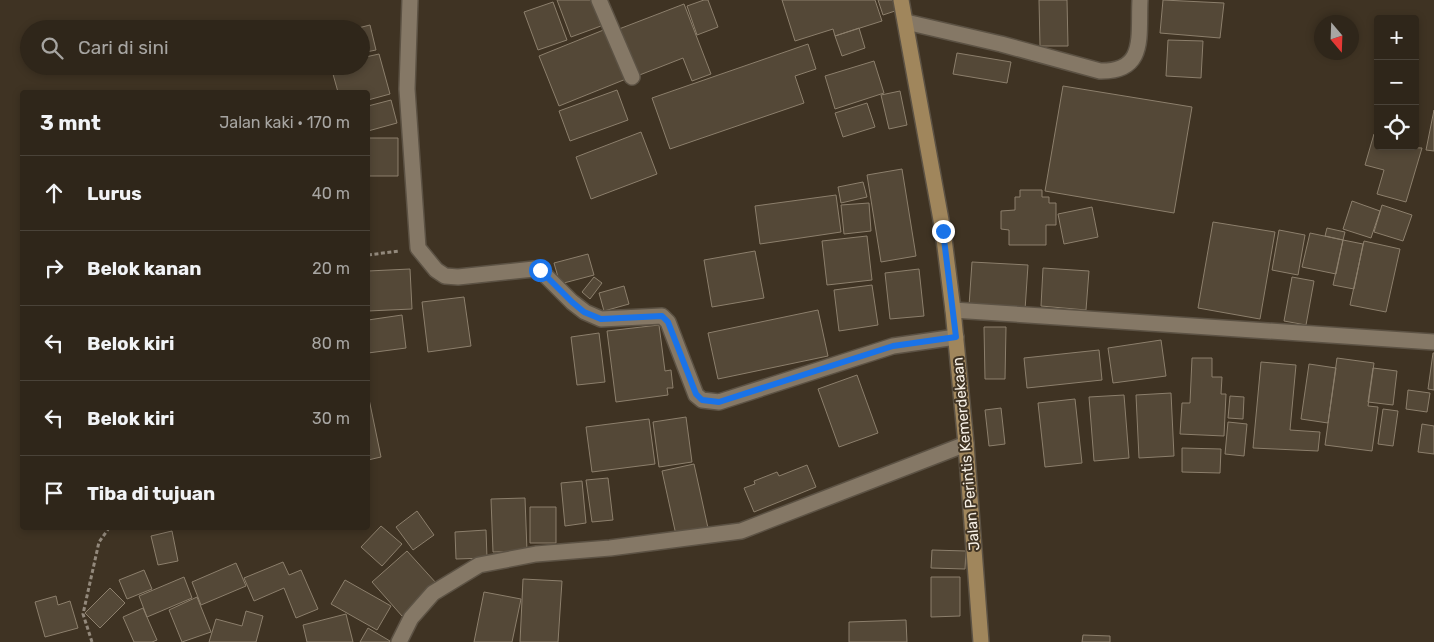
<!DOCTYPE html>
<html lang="id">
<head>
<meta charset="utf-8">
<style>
	body { margin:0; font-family:Rubik,sans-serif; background:#3b3227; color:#f1f3f6 }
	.controls { position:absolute; right:15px; top:15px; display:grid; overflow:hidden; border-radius:5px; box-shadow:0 2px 8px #0003 }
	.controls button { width:45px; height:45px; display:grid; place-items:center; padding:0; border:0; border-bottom:1px solid #4a4339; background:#2f261a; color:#f1f3f6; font:25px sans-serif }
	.compass { position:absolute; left:1314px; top:15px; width:45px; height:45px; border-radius:50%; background:#2f261a; box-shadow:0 2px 8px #0003; rotate:161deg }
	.stop { position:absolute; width:15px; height:15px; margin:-11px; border:4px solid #1a73e8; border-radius:50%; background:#fff }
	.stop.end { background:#1a73e8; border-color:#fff; box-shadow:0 1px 5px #0008 }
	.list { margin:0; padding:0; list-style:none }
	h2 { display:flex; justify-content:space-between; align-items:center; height:65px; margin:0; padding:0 20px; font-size:21px }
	h2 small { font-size:16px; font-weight:400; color:#a7a5a2 }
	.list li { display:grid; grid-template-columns:32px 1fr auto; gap:15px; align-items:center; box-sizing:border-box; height:75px; padding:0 20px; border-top:1px solid #4a4339 }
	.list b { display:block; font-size:19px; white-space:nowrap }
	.list em { font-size:16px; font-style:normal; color:#a7a5a2 }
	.icon { flex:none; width:28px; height:28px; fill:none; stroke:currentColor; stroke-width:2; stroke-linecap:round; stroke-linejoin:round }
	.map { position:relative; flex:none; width:1434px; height:642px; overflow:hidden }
	.search { position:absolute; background:#2f261a; box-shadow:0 2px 8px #0003; left:20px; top:20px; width:350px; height:55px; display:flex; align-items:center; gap:12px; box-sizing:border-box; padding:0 18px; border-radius:28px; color:#a7a5a2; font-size:19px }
	.panel { position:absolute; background:#2f261a; box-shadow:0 2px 8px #0003; left:20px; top:90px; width:350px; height:440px; border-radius:5px }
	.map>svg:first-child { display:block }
	.building { fill:#544837; stroke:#8c7f6c }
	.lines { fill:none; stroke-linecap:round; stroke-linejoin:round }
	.street-casing { stroke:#5c5244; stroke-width:18 }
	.secondary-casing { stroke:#5c5244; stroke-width:18 }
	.path { stroke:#93897c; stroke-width:3; stroke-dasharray:4 2.5; stroke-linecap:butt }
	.street { stroke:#857866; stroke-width:15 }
	.secondary { stroke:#a0865c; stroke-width:15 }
	.route { stroke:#1a73e8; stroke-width:6 }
	.labels { text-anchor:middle; stroke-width:4; stroke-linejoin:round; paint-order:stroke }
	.street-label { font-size:15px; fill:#f7f0e6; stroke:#3f3323 }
</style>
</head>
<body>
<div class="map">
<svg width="1434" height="642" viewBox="0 0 1434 642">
	<rect width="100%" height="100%" fill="#3f3323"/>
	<path class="building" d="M 557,0 L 592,0 L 601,26 L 571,37 Z
		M 704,0 L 708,0 L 718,27 L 697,35 L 687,6 Z
		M 782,0 L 875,0 L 882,21 L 835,36 L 833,29 L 795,41 Z
		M 878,0 L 898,0 L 901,9 L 883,15 Z
		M 1039,0 L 1067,0 L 1068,46 L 1040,46 Z
		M 1163,0 L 1224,3 L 1220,38 L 1160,33 Z
		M 553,2 L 567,40 L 538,50 L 524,12 Z
		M 684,4 L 711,74 L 692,81 L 683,58 L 637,76 L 619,29 Z
		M 370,25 L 376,50 L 361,53 L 361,29 L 354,29 Z
		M 859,28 L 865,48 L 842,56 L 835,36 Z
		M 606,29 L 626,79 L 559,106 L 539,56 Z
		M 1168,40 L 1203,41 L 1201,78 L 1166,76 Z
		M 808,44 L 816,69 L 795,76 L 804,103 L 670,149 L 652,98 Z
		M 957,53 L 1011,62 L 1007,83 L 953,74 Z
		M 379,54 L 390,94 L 368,100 L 368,92 L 338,92 L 331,67 L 361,66 L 361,58 Z
		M 874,61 L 884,93 L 835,109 L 825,76 Z
		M 1063,86 L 1192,107 L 1174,213 L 1045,191 Z
		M 617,90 L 628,120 L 570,141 L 559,111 Z
		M 900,91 L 907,125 L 889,129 L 881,95 Z
		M 391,100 L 397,123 L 368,131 L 368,106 Z
		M 867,103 L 875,127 L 843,137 L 835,113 Z
		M 1434,110 L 1434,151 L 1426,150 Z
		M 641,132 L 657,174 L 591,199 L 576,157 Z
		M 1374,134 L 1378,135 L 1378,146 L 1422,148 L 1406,202 L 1377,194 L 1384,170 L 1365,165 Z
		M 368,138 L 398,138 L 398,176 L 368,176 Z
		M 902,169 L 916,256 L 881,262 L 867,175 Z
		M 863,182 L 867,197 L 841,203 L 838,187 Z
		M 1020,190 L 1042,190 L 1042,197 L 1049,197 L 1049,203 L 1056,203 L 1056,225 L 1046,225 L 1046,245 L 1009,245 L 1009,230 L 1001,229 L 1001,211 L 1015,210 L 1015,197 L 1020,197 Z
		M 836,195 L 841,232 L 760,244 L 755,206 Z
		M 1352,201 L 1380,211 L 1371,238 L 1343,229 Z
		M 869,203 L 871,231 L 844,234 L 841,205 Z
		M 1382,205 L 1412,215 L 1403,241 L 1374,232 Z
		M 1092,207 L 1098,237 L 1064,244 L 1058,214 Z
		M 1213,222 L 1275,232 L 1260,319 L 1198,308 Z
		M 1327,228 L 1345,232 L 1343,240 L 1325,236 Z
		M 1279,230 L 1305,235 L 1298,275 L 1272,270 Z
		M 1310,233 L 1343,240 L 1336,274 L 1302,267 Z
		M 867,236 L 872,280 L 827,285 L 822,241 Z
		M 1343,240 L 1363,244 L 1354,289 L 1333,285 Z
		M 1364,241 L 1400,249 L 1386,312 L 1350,305 Z
		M 755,251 L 764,298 L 712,307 L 704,260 Z
		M 588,254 L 594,275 L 560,284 L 554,263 Z
		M 972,262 L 1028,265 L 1025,310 L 969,306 Z
		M 1043,268 L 1089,271 L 1086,310 L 1041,306 Z
		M 410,269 L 412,309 L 368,311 L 368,271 Z
		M 919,269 L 924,316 L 890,319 L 885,273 Z
		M 594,277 L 602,283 L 590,299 L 582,292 Z
		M 1292,277 L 1314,281 L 1306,325 L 1284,321 Z
		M 872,285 L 878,325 L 839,331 L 834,290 Z
		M 624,286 L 629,304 L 604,311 L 599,293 Z
		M 464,297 L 471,346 L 428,352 L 422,302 Z
		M 818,310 L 828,356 L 718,379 L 708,333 Z
		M 402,315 L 406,348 L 368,353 L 368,320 Z
		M 659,325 L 665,371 L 671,370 L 673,388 L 667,388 L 668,395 L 616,402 L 607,331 Z
		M 984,327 L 1006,327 L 1005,379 L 985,379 Z
		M 599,333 L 605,382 L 577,385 L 571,337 Z
		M 1161,340 L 1166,376 L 1113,383 L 1108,348 Z
		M 1099,350 L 1102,380 L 1027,388 L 1024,358 Z
		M 1433,353 L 1434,353 L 1434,390 L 1428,389 Z
		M 1192,358 L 1212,358 L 1212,377 L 1222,377 L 1221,394 L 1226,394 L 1224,436 L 1180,434 L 1182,403 L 1190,403 Z
		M 1337,358 L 1374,363 L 1368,406 L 1378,407 L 1372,451 L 1325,445 Z
		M 1261,362 L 1296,365 L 1290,430 L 1320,432 L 1318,451 L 1253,448 Z
		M 1309,364 L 1336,368 L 1328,423 L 1301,419 Z
		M 1373,368 L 1397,371 L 1393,405 L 1368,402 Z
		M 857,375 L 878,433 L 839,447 L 818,389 Z
		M 1408,390 L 1430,393 L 1427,412 L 1406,409 Z
		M 1171,393 L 1174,456 L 1139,458 L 1136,395 Z
		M 1124,395 L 1129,458 L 1094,461 L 1089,397 Z
		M 1230,396 L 1244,397 L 1243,419 L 1228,418 Z
		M 369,399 L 381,457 L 368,460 L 368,400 Z
		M 1075,399 L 1082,463 L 1045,467 L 1038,403 Z
		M 1001,408 L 1005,444 L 989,446 L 985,410 Z
		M 1383,409 L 1398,411 L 1393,446 L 1378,444 Z
		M 686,417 L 692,462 L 659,467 L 653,422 Z
		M 649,419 L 655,464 L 592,472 L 586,427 Z
		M 1228,422 L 1247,424 L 1244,456 L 1225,454 Z
		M 1422,424 L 1434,426 L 1434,454 L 1418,452 Z
		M 1182,448 L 1221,449 L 1220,473 L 1182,472 Z
		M 694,464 L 708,528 L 676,535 L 662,471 Z
		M 807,465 L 816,487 L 754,512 L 744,488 L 755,484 L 754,481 L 777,472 L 779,476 Z
		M 608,478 L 613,520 L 592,522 L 586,480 Z
		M 582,481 L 586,523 L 565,526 L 561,483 Z
		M 525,498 L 527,551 L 493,552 L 491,499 Z
		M 530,507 L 556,507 L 556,543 L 530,543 Z
		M 417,511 L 434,535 L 413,550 L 396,527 Z
		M 381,526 L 402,544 L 382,566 L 361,547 Z
		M 486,530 L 487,558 L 456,559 L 455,532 Z
		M 172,531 L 178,561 L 158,565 L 151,536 Z
		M 932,550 L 966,551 L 965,569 L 931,568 Z
		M 407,551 L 437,584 L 402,616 L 372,582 Z
		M 283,562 L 289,575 L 301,570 L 318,609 L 296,618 L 284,588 L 254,601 L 244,578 Z
		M 236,563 L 246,586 L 201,605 L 192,582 Z
		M 144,570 L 152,589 L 127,599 L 119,580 Z
		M 184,577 L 192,598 L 147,617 L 139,596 Z
		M 931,577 L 960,577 L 960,616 L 931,617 Z
		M 523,579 L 562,581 L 558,642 L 520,642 Z
		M 345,580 L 391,606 L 377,630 L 331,604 Z
		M 110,588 L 125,603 L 100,628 L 85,613 Z
		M 484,592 L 521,599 L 512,642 L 474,642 Z
		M 56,596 L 58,605 L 70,601 L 78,628 L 45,637 L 35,602 Z
		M 197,597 L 211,632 L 182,642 L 169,610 Z
		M 143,608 L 157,640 L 152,642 L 134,642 L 123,617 Z
		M 246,611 L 263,616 L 256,642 L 209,642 L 216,619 L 242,626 Z
		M 346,614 L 353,642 L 307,642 L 303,625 Z
		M 906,620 L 907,642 L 849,642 L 849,622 Z
		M 368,628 L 390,641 L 389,642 L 360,642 Z
		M 1083,635 L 1110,636 L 1110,642 L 1082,642 Z"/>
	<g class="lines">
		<defs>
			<path id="street" d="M 410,0 L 407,89 L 418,248 L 436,270 L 445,276 L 458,277 L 534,269 L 540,270 L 572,302 L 585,312 L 601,319 L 662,316 L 668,322 L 696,395 L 702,400 L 719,402 L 893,346 L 956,337
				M 599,0 L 632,77
				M 906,22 L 1001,44 L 1100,71 C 1147,72 1138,36 1140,0
				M 953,310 L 1434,342
				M 399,642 L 411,618 L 433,593 L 479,565 L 536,554 L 610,548 L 741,531 L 966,444"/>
			<path id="secondary" d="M 901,0 L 943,231 L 953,310 L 966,444 L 981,642"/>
		</defs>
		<use href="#street" class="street-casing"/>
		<use href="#secondary" class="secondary-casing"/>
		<path class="path" d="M 368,255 L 399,251
			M 92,642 L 83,614 L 99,542 L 109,528"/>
		<use href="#street" class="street"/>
		<use href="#secondary" class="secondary"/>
	</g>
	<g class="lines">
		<path class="route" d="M 540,270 L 572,302 L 584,312 L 601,319 L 662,316 L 668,322 L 696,394 L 702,400 L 719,402 L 893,346 L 956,337 L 943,231"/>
	</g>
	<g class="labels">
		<g class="street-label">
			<text transform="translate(966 454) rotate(-95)" y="5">Jalan Perintis Kemerdekaan</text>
		</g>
	</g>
</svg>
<div class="controls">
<button>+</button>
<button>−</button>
<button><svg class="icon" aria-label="locate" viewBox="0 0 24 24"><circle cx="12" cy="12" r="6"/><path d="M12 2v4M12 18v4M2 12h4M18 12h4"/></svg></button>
</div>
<svg class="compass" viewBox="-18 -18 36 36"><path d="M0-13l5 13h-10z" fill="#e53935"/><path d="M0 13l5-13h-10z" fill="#a7a5a2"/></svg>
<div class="stop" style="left:540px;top:270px"></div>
<div class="stop end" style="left:943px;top:231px"></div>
<div class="search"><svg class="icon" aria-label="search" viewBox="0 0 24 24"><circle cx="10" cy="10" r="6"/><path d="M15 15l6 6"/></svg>Cari di sini</div>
<section class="panel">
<h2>3 mnt<small>Jalan kaki · 170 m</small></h2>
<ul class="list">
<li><svg class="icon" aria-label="ahead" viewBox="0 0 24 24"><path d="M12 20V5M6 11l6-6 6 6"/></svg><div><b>Lurus</b></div><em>40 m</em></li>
<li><svg class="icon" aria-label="right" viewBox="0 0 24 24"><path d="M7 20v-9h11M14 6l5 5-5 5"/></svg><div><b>Belok kanan</b></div><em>20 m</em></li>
<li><svg class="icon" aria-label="left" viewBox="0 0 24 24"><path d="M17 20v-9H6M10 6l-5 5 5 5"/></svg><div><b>Belok kiri</b></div><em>80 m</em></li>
<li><svg class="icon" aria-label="left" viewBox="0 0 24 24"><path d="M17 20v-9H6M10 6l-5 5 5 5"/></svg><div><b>Belok kiri</b></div><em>30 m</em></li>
<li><svg class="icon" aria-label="arrive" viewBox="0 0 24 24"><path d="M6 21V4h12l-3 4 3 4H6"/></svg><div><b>Tiba di tujuan</b></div></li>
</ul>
</section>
</div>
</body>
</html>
